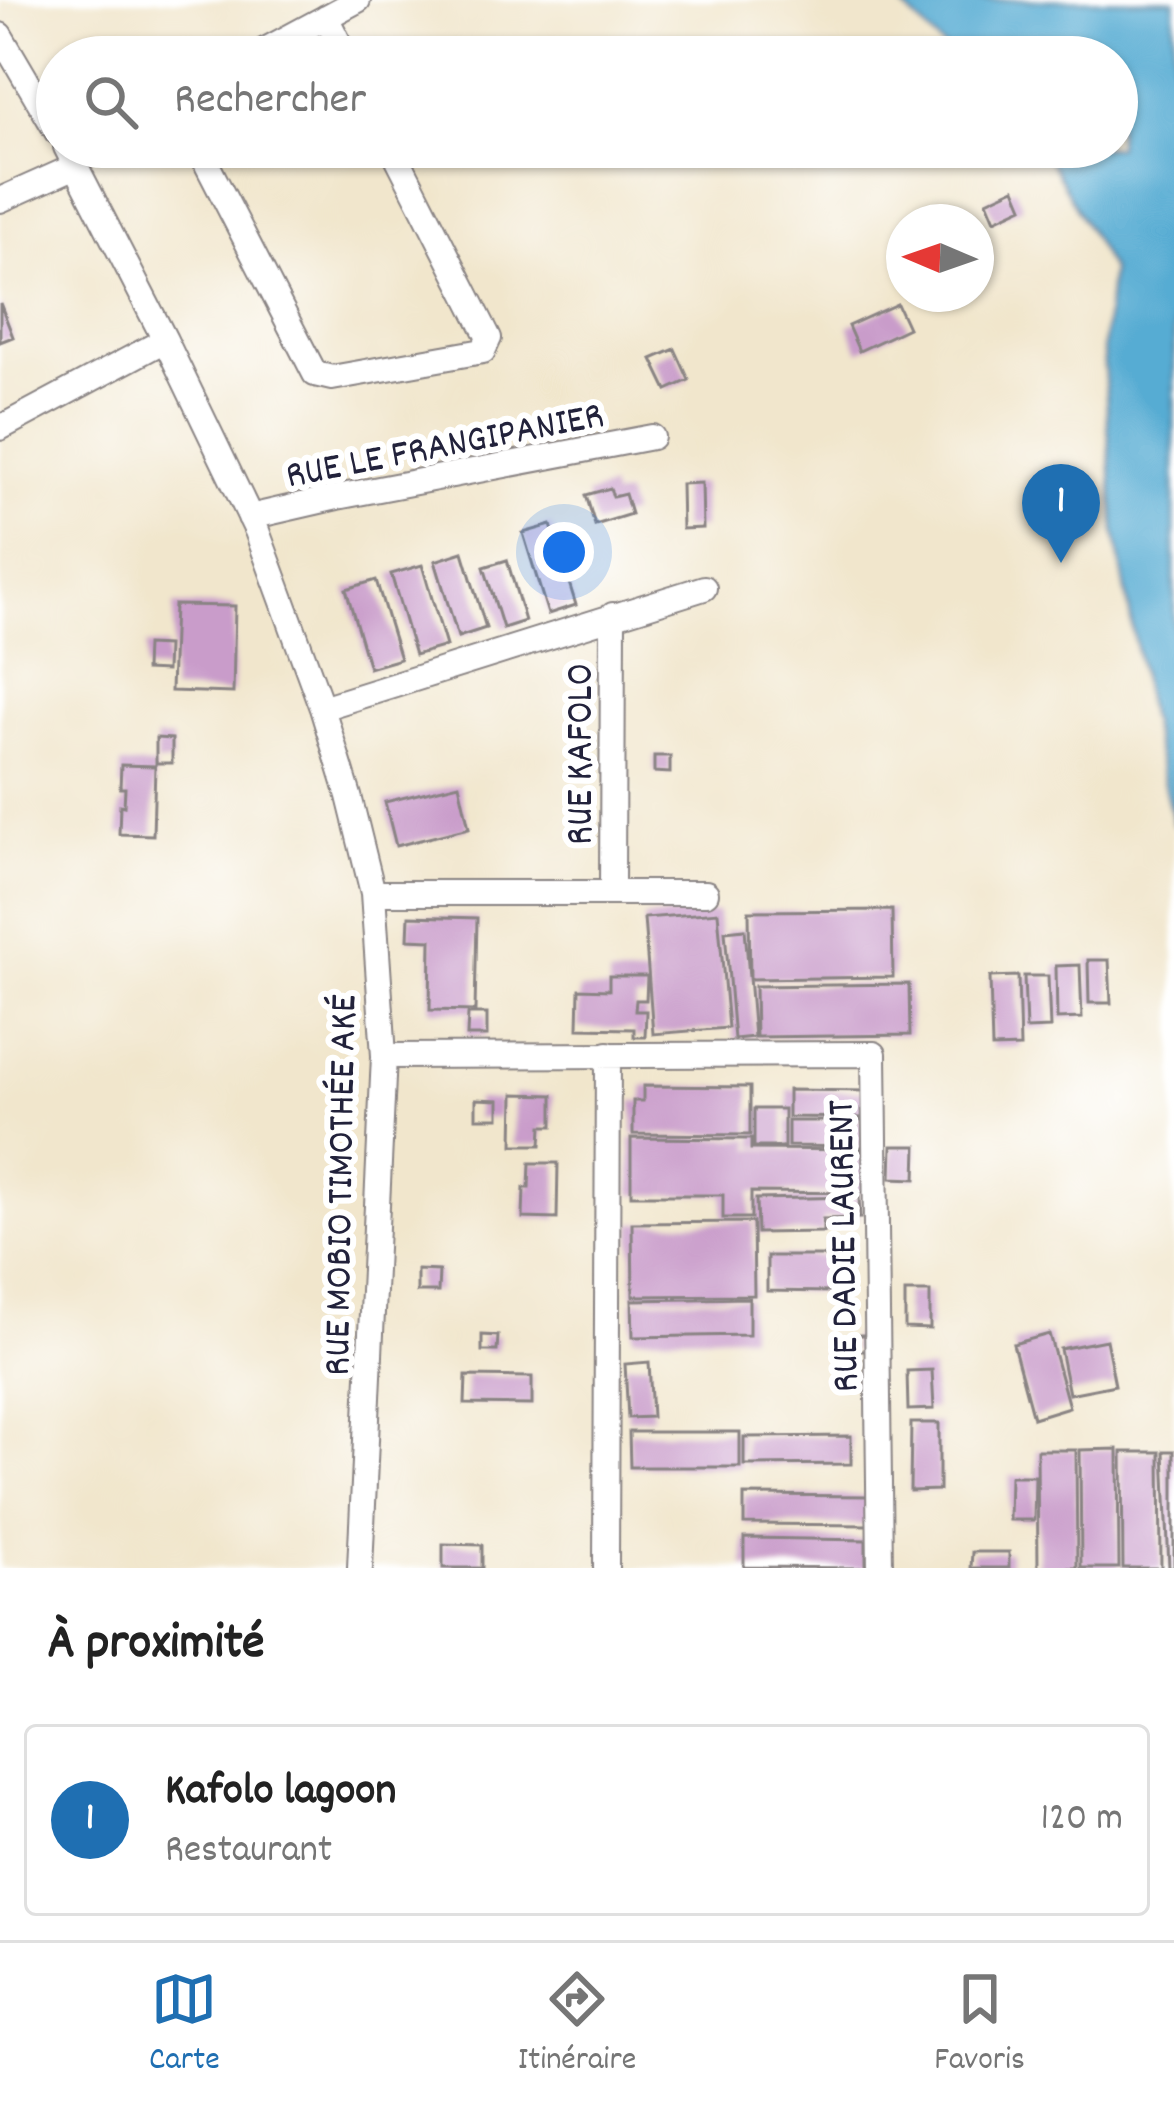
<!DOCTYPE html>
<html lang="fr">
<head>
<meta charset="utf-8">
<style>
	body { margin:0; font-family:Dekko,sans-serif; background:#f2f2f2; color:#222 }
	.compass { position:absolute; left:886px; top:204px; width:108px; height:108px; border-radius:50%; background:#fff; box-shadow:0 3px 9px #0004; rotate:272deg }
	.you { position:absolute; left:564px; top:552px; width:42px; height:42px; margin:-30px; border:9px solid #fff; border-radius:50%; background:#1a73e8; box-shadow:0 0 0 18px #1a73e833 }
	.badge { display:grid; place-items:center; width:78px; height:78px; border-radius:50%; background:#1f6fb2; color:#fff; font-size:39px; font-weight:700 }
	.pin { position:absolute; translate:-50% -99px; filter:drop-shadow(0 3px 6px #0008) }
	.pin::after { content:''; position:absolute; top:63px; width:42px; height:36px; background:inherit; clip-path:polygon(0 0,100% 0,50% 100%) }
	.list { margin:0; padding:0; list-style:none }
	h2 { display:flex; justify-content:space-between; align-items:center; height:156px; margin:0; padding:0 48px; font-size:51px }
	h2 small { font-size:39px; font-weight:400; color:#767676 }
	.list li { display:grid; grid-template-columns:78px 1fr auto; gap:36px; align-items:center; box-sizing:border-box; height:192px; margin:0 24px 24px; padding:0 24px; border:3px solid #e0e0e0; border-radius:12px }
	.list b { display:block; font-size:45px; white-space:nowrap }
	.list p { margin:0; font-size:39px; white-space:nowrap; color:#767676 }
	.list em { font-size:39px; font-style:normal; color:#767676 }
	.icon { flex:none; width:66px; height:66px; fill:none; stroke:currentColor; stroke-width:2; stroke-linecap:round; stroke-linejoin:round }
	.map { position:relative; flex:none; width:1174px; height:1568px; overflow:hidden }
	.search { position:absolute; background:#fff; box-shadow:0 3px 9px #0004; left:36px; right:36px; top:36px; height:132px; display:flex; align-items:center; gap:30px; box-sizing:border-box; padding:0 42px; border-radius:66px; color:#767676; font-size:45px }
	.sheet { height:372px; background:#fff }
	nav { display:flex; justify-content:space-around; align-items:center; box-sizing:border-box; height:168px; border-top:3px solid #e0e0e0; background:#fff; font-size:33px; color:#767676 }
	nav a { display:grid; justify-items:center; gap:6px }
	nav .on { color:#1f6fb2 }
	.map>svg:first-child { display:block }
	.water { fill:#57acd3; stroke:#3c6787; stroke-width:3 }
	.building { fill:#c99cca }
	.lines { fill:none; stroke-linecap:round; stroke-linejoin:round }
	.minor-casing { stroke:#8a8484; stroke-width:28 }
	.minor { stroke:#fff; stroke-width:24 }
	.labels { text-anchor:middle; stroke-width:12; stroke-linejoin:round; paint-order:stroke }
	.street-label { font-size:39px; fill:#22223b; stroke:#fff }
</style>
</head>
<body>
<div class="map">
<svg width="1174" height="1568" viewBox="0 0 1174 1568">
	<rect width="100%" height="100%" fill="#fff"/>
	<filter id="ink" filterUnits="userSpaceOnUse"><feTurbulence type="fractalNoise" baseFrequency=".00833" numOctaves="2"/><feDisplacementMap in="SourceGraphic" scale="24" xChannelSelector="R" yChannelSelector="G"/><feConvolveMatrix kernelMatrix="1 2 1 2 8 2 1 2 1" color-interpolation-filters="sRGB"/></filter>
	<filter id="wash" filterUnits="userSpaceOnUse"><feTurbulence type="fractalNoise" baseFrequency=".004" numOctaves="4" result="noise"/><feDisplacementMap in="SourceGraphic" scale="48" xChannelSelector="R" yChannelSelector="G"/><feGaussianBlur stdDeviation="2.7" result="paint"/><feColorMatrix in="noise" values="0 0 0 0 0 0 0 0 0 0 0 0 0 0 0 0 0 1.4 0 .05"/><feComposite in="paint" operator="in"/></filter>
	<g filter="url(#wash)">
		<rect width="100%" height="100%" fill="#f1e6cc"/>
		<path class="water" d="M 897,0 L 1174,0 L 1174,827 L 1148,715 L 1115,530 L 1103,350 L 1111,270 L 1042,147 L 1117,147 L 1117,57 L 953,57 Z"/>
		<g id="blocks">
			<path class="building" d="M 1015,188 L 1023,207 L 995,220 L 987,201 Z
				M 0,303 L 13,337 L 0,342 Z
				M 897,304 L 908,328 L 859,351 L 848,326 Z
				M 675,349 L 689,380 L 667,390 L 652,359 Z
				M 702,483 L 703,528 L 682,529 L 681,484 Z
				M 610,488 L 613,497 L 625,494 L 631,514 L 595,525 L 586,495 Z
				M 551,525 L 576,605 L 548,614 L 523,533 Z
				M 463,552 L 486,628 L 458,637 L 435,561 Z
				M 507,560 L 525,621 L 503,628 L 484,567 Z
				M 422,565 L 446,646 L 415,655 L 391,574 Z
				M 376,580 L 400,659 L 369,668 L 346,589 Z
				M 174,605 L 235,606 L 233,693 L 171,691 Z
				M 146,645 L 167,646 L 166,671 L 145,670 Z
				M 156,738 L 172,739 L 172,763 L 156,763 Z
				M 654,756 L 670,756 L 670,773 L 654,772 Z
				M 121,765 L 155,766 L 153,835 L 119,834 L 120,805 L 124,806 L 125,788 L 120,788 Z
				M 459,784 L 469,828 L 396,846 L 385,802 Z
				M 892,910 L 893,977 L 750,979 L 749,911 Z
				M 718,912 L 728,1028 L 653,1034 L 644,918 Z
				M 409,916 L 477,918 L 475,1011 L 430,1010 L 431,940 L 408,939 Z
				M 745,929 L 754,1037 L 734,1039 L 725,931 Z
				M 1088,960 L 1109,960 L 1111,1003 L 1089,1003 Z
				M 1080,965 L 1082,1018 L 1057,1019 L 1056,966 Z
				M 609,976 L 647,976 L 646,1000 L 636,1000 L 635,1011 L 646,1011 L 645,1037 L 634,1037 L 634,1029 L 578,1028 L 579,989 L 609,990 Z
				M 1018,976 L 1020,1047 L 992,1048 L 990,977 Z
				M 1024,976 L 1048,976 L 1050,1028 L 1026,1029 Z
				M 909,984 L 910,1035 L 756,1037 L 755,986 Z
				M 468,1014 L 487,1014 L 487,1036 L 467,1036 Z
				M 643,1086 L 750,1087 L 750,1135 L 633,1134 L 633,1101 L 643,1101 Z
				M 788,1090 L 869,1091 L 868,1118 L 788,1117 Z
				M 514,1094 L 553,1095 L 553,1126 L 542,1126 L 541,1145 L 513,1145 Z
				M 476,1099 L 499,1100 L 499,1118 L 476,1118 Z
				M 754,1109 L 784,1109 L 784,1147 L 754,1147 Z
				M 788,1121 L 866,1121 L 866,1147 L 788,1146 Z
				M 631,1138 L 751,1139 L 751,1149 L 867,1150 L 867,1193 L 751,1192 L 751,1218 L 723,1218 L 723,1195 L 631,1195 Z
				M 892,1146 L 917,1146 L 916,1179 L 891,1178 Z
				M 530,1163 L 558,1163 L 557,1219 L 523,1218 L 524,1188 L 529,1188 Z
				M 859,1197 L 860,1218 L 823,1219 L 823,1232 L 757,1233 L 756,1199 Z
				M 753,1222 L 754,1295 L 633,1296 L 632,1223 Z
				M 767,1256 L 832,1256 L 832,1292 L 767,1291 Z
				M 417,1270 L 439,1271 L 438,1292 L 417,1292 Z
				M 905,1292 L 930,1292 L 930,1329 L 905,1328 Z
				M 749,1298 L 749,1335 L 633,1337 L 632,1300 Z
				M 1049,1334 L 1069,1407 L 1033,1418 L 1013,1344 Z
				M 482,1335 L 498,1336 L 497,1351 L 482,1351 Z
				M 852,1335 L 867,1335 L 867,1351 L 852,1351 Z
				M 1106,1340 L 1115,1385 L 1069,1394 L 1060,1349 Z
				M 649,1362 L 652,1417 L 628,1418 L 625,1364 Z
				M 932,1370 L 934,1409 L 908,1410 L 907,1371 Z
				M 466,1376 L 532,1377 L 532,1405 L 465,1404 Z
				M 911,1423 L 939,1423 L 939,1490 L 910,1491 Z
				M 629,1432 L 740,1432 L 740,1467 L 630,1467 Z
				M 851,1436 L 851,1464 L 744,1465 L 744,1437 Z
				M 1118,1449 L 1119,1568 L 1081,1568 L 1080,1450 Z
				M 1037,1450 L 1076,1450 L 1077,1568 L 1038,1568 Z
				M 1164,1451 L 1174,1451 L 1174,1568 L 1169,1568 Z
				M 1122,1452 L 1160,1452 L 1161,1568 L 1123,1568 Z
				M 1010,1476 L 1035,1476 L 1034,1520 L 1009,1520 Z
				M 744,1495 L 868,1496 L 868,1525 L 744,1524 Z
				M 744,1538 L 866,1540 L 866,1568 L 744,1567 Z
				M 443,1544 L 482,1545 L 482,1568 L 443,1568 Z
				M 972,1552 L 1009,1552 L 1009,1568 L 971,1568 Z"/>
		</g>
	</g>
	<g filter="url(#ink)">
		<use href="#blocks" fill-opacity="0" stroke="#8a8484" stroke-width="3"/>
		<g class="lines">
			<defs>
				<path id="minor" d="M 326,17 L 346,57
					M 0,35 L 57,132
					M 252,57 L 358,0
					M 66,147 L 165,340 L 257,531 L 322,708 L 349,796 L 373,893 L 384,1056 L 360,1568
					M 198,147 L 315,374 L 332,378 L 483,351 L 489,338 L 392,147
					M 0,200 L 76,166
					M 0,428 L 165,340
					M 250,517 L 337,497 L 652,437
					M 322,708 L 704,588
					M 612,892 L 613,615
					M 373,893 L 706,893
					M 384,1056 L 874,1054 L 880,1568
					M 606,1568 L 608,1054"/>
			</defs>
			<use href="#minor" class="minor-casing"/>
			<use href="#minor" class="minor"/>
		</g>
	</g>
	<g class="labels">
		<g class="street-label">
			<text transform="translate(444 442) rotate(-11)" y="14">RUE LE FRANGIPANIER</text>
			<text transform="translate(577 754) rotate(-90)" y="14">RUE KAFOLO</text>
			<text transform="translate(337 1185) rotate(-89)" y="14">RUE MOBIO TIMOTHÉE AKÉ</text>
			<text transform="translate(840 1246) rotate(-91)" y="14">RUE DADIE LAURENT</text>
		</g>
	</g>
</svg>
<svg class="compass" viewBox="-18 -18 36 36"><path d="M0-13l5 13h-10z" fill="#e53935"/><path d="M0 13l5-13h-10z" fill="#767676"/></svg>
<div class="you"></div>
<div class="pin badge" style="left:1061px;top:563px">1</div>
<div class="search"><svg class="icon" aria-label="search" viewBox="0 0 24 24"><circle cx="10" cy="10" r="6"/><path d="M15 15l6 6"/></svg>Rechercher</div>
</div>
<section class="sheet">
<h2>À proximité<small></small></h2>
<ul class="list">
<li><span class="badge">1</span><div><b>Kafolo lagoon</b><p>Restaurant</p></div><em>120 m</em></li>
</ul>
</section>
<nav>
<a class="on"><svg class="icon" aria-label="map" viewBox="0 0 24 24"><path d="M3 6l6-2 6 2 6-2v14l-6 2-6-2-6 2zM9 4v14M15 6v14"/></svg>Carte</a>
<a><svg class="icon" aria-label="directions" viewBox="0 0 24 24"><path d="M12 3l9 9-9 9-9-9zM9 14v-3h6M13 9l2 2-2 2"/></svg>Itinéraire</a>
<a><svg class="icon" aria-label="saved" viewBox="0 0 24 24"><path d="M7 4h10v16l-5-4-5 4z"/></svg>Favoris</a>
</nav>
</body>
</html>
